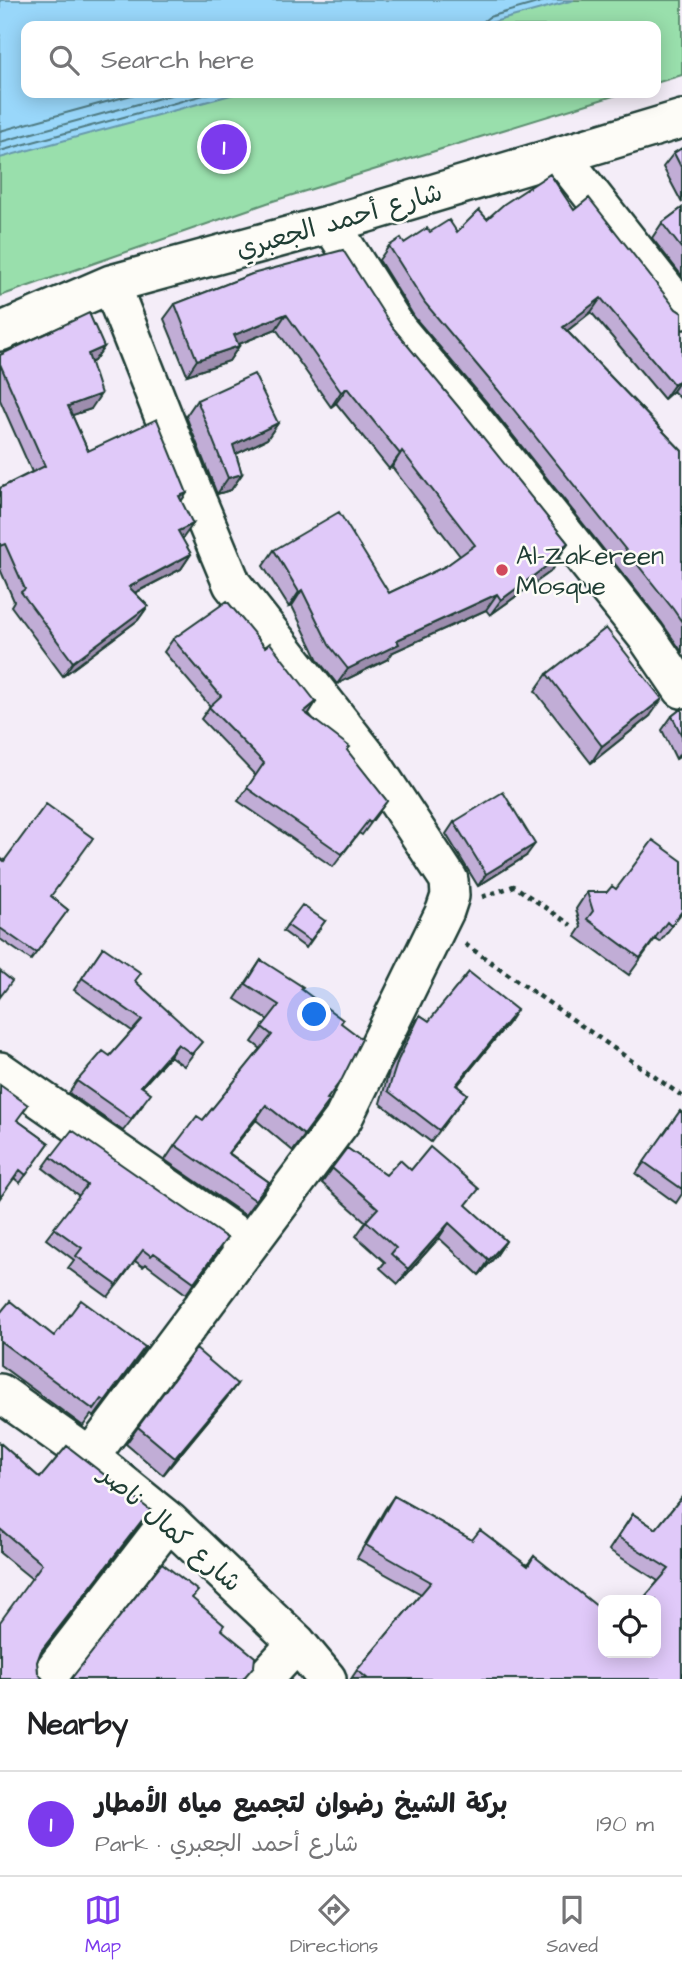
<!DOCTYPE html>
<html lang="en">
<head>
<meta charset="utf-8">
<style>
	body { margin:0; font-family:"Architects Daughter","Playpen Sans Arabic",sans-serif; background:#f2f2f2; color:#202124 }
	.controls { position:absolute; right:21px; bottom:21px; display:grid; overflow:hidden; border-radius:14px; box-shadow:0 4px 18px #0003 }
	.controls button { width:63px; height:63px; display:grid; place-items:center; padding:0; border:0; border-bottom:2px solid #e0e0e0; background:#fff; color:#202124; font:35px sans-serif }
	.you { position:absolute; left:315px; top:1015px; width:24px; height:24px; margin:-18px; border:5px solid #fff; border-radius:50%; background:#1a73e8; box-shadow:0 0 0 10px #1a73e833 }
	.badge { display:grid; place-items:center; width:46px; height:46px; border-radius:50%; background:#7c3aed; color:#fff; font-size:23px; font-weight:700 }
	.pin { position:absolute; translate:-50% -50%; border:4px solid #fff; box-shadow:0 2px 7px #0006 }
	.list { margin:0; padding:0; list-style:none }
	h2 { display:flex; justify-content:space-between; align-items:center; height:91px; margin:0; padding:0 28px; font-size:30px }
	h2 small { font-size:23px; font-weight:400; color:#757577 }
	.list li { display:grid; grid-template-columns:46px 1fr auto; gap:21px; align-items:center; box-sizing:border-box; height:105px; padding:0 28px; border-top:2px solid #e0e0e0 }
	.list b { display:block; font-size:26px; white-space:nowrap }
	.list p { margin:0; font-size:23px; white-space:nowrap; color:#757577 }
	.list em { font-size:23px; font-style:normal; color:#757577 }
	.icon { flex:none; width:38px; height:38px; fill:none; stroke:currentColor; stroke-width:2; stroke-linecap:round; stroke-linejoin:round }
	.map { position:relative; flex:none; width:682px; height:1679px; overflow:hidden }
	.search { position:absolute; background:#fff; box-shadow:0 4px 18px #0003; left:21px; right:21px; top:21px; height:77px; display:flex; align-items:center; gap:18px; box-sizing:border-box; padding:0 24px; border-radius:14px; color:#757577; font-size:26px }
	.sheet { height:196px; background:#fff }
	nav { display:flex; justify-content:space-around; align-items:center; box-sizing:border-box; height:98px; border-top:2px solid #e0e0e0; background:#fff; font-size:19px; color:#757577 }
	nav a { display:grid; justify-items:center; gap:4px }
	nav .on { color:#7c3aed }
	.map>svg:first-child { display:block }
	.green { fill:#99dfac; stroke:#5c8e70; stroke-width:2 }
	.water { fill:#99d7fa; stroke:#6899ab; stroke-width:2 }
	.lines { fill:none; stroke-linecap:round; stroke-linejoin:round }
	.shore { stroke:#507b83; stroke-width:2 }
	.minor-casing { stroke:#1f3d34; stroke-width:42 }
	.path { stroke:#1f3d34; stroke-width:4.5; stroke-dasharray:5 5; stroke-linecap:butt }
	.minor { stroke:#fdfcf7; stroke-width:37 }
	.wall { fill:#c1add6; stroke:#1f3d34; stroke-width:2 }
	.shaded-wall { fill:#9d8dae; stroke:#1f3d34; stroke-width:2 }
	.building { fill:#e0c9f9; stroke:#1f3d34; stroke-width:2 }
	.poi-dot { fill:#d1495b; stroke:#fdfcf7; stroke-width:2.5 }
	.labels { text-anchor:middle; stroke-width:5; stroke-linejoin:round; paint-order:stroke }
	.street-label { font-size:26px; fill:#1f3d34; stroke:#fdfcf7 }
	.poi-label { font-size:26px; fill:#1f3d34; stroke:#fdfcf7; text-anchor:start }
</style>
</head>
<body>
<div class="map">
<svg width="682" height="1679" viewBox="0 0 682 1679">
	<rect width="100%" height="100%" fill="#f4edf8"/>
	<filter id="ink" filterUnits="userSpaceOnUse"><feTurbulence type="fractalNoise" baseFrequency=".0143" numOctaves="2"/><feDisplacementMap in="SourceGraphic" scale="14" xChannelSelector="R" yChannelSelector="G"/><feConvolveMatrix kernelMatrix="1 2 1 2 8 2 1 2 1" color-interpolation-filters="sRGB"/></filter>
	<g filter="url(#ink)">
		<path class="green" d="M 0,0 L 682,0 L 682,75 L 656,83 L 656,26 L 26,26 L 26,93 L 623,93 L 273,201 L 0,296 Z"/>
		<path class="water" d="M 0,0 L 574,0 L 479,26 L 26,26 L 26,93 L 238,93 L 0,158 Z"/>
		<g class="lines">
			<path class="shore" d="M 484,26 L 484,21 L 489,17 L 548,0
				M 0,131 L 139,93
				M 0,142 L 178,93
				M 0,151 L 211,93"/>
			<defs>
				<path id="minor" d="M 561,156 L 682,310
					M 331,224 L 398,330 L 472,418 L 646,636 L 682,689
					M 0,332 L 111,284 L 331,224 L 682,119
					M 0,1071 L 249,1244
					M 0,1393 L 90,1457 L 169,1521 L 297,1643 L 327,1679
					M 90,1457 L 343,1119 L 445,911 L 450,896 L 449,880 L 370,760 L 232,584 L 187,476 L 111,284
					M 47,1679 L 169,1521
					M 264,1679 L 297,1643"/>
			</defs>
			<use href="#minor" class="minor-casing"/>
			<path class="path" d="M 482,897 L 514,886 L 571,925
				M 465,944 L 682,1096"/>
			<use href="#minor" class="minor"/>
		</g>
		<path class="wall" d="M 682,148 L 682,203 L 663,167 L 674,153 Z
			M 682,208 L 682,276 L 652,238 L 662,223 Z
			M 574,210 L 676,309 L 682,313 L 682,400 L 673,391 L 664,399 L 591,312 L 567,331 L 682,451 L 682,652 L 662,623 L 488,404 L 415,318 L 379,260 L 389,246 L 404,243 L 430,232 L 457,232 L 487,219 Z
			M 252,274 L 393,328 L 568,543 L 550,572 L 490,615 L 486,610 L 393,652 L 388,659 L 337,684 L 318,660 L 292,606 L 289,607 L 263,566 L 274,550 L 389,593 L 446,566 L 460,556 L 392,467 L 389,469 L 336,403 L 331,407 L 276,329 L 239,344 L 239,346 L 229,361 L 187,375 L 164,319 L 175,304 Z
			M 104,347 L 94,361 L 91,363 L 91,409 L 72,415 L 88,451 L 187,493 L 181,501 L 183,538 L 182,539 L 191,554 L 181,569 L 135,593 L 148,606 L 138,620 L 63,676 L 11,606 L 14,601 L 0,569 L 0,488 L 32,472 L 0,400 L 0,355 Z
			M 197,400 L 278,423 L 267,439 L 236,454 L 242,474 L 231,490 L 217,494 L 186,416 Z
			M 173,639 L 265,647 L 316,702 L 308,714 L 347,751 L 387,801 L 362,835 L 359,833 L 333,867 L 238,801 L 256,776 L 201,719 L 210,706 L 164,652 Z
			M 547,674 L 650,716 L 591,763 L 535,691 Z
			M 682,708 L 682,755 L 676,759 L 662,730 L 672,716 Z
			M 454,822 L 526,856 L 478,886 L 446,834 Z
			M 0,858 L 68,910 L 31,960 L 0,939 Z
			M 616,889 L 682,912 L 660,942 L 655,939 L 629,975 L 575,936 L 581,927 L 576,909 L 587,892 L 607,892 Z
			M 325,921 L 306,948 L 283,931 L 287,925 Z
			M 103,947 L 135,981 L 193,1054 L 184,1066 L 170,1056 L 142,1087 L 143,1105 L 123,1131 L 69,1093 L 77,1081 L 110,1056 L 132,1031 L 74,990 Z
			M 261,960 L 301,989 L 341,1023 L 328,1099 L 319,1116 L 293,1151 L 256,1120 L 229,1153 L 269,1182 L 245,1215 L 165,1160 L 175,1145 L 203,1120 L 261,1049 L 252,1042 L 268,1020 L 235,999 Z
			M 420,1015 L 429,1021 L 509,1022 L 457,1086 L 467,1094 L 431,1142 L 380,1103 L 389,1072 L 412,1027 Z
			M 680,1111 L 682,1113 L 682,1194 L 676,1203 L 636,1174 Z
			M 17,1120 L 49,1143 L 20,1183 L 14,1178 Z
			M 347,1148 L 386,1175 L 411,1170 L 467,1206 L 506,1241 L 496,1256 L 479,1275 L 439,1238 L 398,1284 L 380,1268 L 385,1262 L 356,1236 L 366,1222 L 322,1183 Z
			M 51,1157 L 227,1238 L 186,1294 L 146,1264 L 143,1267 L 135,1261 L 108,1297 L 68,1268 L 74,1260 L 46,1239 L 79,1196 L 43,1168 Z
			M 0,1313 L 54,1336 L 145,1347 L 94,1417 L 91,1415 L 83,1426 L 0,1365 Z
			M 237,1384 L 225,1400 L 163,1475 L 126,1444 L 138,1427 Z
			M 0,1443 L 40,1478 L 150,1510 L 40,1654 L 37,1662 L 38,1673 L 0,1679 L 32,1579 L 0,1553 Z
			M 394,1496 L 472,1540 L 527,1565 L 534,1556 L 603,1653 L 658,1581 L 609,1550 L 633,1514 L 656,1529 L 682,1497 L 682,1679 L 351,1679 L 357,1670 L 421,1594 L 357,1558 L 385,1509 Z"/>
		<path class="shaded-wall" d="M 601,298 L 591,312 L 553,342 L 563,327 Z
			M 286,314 L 276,329 L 224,350 L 234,335 Z
			M 239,346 L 229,361 L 187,375 L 197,360 Z
			M 104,347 L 94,361 L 78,368 L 88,354 Z
			M 682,378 L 673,391 L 664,399 L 674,385 Z
			M 347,388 L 336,403 L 331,407 L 341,392 Z
			M 101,394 L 91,409 L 58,420 L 68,406 Z
			M 278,423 L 267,439 L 222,461 L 233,445 Z
			M 402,451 L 392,467 L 389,469 L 400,454 Z
			M 242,474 L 231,490 L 217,494 L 228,478 Z
			M 187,493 L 177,507 L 179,496 Z
			M 193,524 L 183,538 L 168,546 L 178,531 Z
			M 568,543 L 557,558 L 557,551 Z
			M 191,554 L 181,569 L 119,601 L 129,587 Z
			M 560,556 L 550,572 L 490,615 L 501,600 Z
			M 302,590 L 292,606 L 289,607 L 299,592 Z
			M 497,594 L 486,610 L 393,652 L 388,659 L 337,684 L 348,669 L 397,640 Z
			M 148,606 L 138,620 L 63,676 L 73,662 Z
			M 662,699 L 650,716 L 591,763 L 602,746 Z
			M 316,702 L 308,715 L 304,712 Z
			M 682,750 L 682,755 L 676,759 Z
			M 535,844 L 526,856 L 478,886 L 486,874 Z
			M 517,1010 L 509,1022 L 447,1097 L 456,1085 Z
			M 178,1044 L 170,1056 L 132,1098 L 141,1086 Z
			M 266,1105 L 256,1120 L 217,1168 L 228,1153 Z
			M 449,1223 L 439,1238 L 398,1284 L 408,1269 Z
			M 506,1241 L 496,1256 L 479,1275 L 489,1260 Z
			M 237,1384 L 225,1400 L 163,1475 L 175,1458 Z
			M 150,1510 L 139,1525 L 30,1666 L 41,1651 Z"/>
		<path class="building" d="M 682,148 L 682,169 L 674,153 Z
			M 550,174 L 574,210 L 589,198 L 676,309 L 682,313 L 682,378 L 674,385 L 601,298 L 563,327 L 682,451 L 682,622 L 673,609 L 498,390 L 425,303 L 389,246 L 401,238 L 404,243 L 427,228 L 430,232 L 449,220 L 457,232 L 479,210 L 487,219 L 504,204 Z
			M 682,208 L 682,249 L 662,223 Z
			M 343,250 L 393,328 L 466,416 L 568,543 L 557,551 L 560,556 L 501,600 L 497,594 L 397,640 L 399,644 L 348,669 L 329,645 L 302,590 L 299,592 L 274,550 L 339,512 L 389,593 L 446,566 L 475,545 L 402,451 L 400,454 L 347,388 L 341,392 L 286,314 L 234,335 L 239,346 L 197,360 L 175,304 L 252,274 Z
			M 89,313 L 104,347 L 88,354 L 101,394 L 68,406 L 88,451 L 157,419 L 187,493 L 179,496 L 193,524 L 178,531 L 191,554 L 129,587 L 148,606 L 73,662 L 21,592 L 25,589 L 5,544 L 0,546 L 0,488 L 45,466 L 0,364 L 0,355 Z
			M 254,374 L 278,423 L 233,445 L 242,474 L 228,478 L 197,400 Z
			M 227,601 L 265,647 L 270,643 L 316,702 L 304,712 L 350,747 L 347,750 L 387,801 L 370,823 L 368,821 L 342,854 L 247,788 L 264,763 L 209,707 L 221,696 L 173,639 Z
			M 606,628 L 662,699 L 602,746 L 547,674 Z
			M 682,708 L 682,736 L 672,716 Z
			M 503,792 L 535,844 L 486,874 L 454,822 Z
			M 46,804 L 93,838 L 51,896 L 68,910 L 36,953 L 0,928 L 0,858 L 4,861 Z
			M 653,840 L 682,861 L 682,911 L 671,926 L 667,922 L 640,958 L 587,919 L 593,911 L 587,892 L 607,892 L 612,886 L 616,889 Z
			M 302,905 L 325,921 L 310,941 L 287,925 Z
			M 103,947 L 141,973 L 135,981 L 202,1042 L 192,1054 L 178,1044 L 141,1086 L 151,1093 L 131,1119 L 77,1081 L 103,1051 L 110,1056 L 142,1020 L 82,978 Z
			M 261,960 L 303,987 L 301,989 L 343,1020 L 341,1023 L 362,1039 L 342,1079 L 327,1099 L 330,1100 L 304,1135 L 266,1105 L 228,1153 L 269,1182 L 255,1200 L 175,1145 L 197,1116 L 203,1120 L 272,1035 L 262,1027 L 279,1005 L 246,984 Z
			M 0,971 L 12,981 L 0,997 Z
			M 469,972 L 517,1010 L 456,1085 L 467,1094 L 439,1130 L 388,1091 L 398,1060 L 420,1015 L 429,1021 Z
			M 0,1085 L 28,1105 L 17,1120 L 49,1143 L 26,1175 L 20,1170 L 0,1198 Z
			M 680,1111 L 682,1113 L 682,1189 L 644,1162 Z
			M 72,1130 L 227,1238 L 194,1282 L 154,1253 L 151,1256 L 143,1250 L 117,1285 L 76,1256 L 82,1248 L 54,1228 L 87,1185 L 51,1157 Z
			M 430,1147 L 479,1189 L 466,1205 L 506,1241 L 489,1260 L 449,1223 L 408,1269 L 391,1254 L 396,1248 L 366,1221 L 378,1208 L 332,1168 L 347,1148 L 386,1175 L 400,1160 L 411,1170 Z
			M 81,1300 L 145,1347 L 105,1401 L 102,1399 L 94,1410 L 0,1341 L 0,1313 L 10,1301 L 54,1336 Z
			M 196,1349 L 237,1384 L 175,1458 L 138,1427 Z
			M 0,1443 L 40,1478 L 67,1446 L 150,1510 L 41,1651 L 37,1662 L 38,1673 L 43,1679 L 0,1679 L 0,1622 L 42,1564 L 0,1529 Z
			M 394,1496 L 472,1540 L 480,1530 L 528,1566 L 534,1556 L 603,1611 L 603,1653 L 656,1653 L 656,1600 L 642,1600 L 669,1569 L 618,1537 L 633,1514 L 656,1529 L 682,1497 L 682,1679 L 368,1679 L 357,1670 L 431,1582 L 366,1545 Z
			M 162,1563 L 198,1591 L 192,1598 L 224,1625 L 221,1629 L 255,1657 L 254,1666 L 243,1679 L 71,1679 Z"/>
	</g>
	<circle class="poi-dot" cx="502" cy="570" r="7"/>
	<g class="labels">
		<g class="street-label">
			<text transform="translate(339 220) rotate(-16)" y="9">شارع أحمد الجعبري</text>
			<text transform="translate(171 1528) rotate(41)" y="9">شارع كمال ناصر</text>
		</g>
		<g class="poi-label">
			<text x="516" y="564">Al-Zakereen<tspan x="516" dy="30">Mosque</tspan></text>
		</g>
	</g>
</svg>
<div class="controls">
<button><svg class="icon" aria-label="locate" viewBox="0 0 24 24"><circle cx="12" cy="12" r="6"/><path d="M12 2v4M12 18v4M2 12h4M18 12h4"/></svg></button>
</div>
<div class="you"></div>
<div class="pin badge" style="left:224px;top:147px">1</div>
<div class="search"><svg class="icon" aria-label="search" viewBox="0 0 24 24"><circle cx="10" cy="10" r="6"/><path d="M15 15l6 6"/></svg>Search here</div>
</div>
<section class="sheet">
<h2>Nearby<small></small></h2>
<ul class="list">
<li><span class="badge">1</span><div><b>بركة الشيخ رضوان لتجميع مياه الأمطار</b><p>Park · شارع أحمد الجعبري</p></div><em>190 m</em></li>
</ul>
</section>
<nav>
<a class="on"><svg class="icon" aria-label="map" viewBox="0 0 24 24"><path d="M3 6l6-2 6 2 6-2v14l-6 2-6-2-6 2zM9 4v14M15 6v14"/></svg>Map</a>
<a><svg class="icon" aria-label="directions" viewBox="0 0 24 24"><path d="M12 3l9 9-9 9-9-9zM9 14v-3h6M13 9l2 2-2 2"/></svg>Directions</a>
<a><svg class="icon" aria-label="saved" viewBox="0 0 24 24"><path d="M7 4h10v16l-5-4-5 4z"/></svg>Saved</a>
</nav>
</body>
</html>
